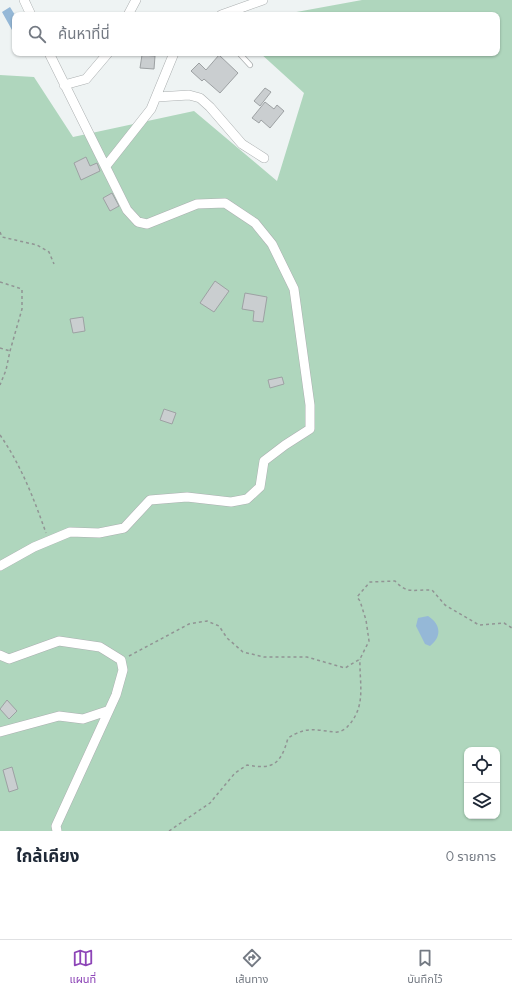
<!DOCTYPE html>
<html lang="th">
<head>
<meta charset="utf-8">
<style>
	body { margin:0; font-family:Figtree,"Noto Sans Thai",sans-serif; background:#f6f6f7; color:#1f2937 }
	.controls { position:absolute; right:12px; bottom:12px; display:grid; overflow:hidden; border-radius:8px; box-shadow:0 1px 3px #0004 }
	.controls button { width:36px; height:36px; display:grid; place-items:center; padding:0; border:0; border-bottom:1px solid #e0e1e3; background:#fff; color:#1f2937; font:20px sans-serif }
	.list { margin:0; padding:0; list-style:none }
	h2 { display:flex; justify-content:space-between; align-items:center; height:52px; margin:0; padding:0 16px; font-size:17px }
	h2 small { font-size:13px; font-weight:400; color:#747a83 }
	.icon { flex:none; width:22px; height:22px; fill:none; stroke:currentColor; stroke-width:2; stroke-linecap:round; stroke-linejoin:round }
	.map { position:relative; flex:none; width:512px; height:831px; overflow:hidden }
	.search { position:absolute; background:#fff; box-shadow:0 1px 3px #0004; left:12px; right:12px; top:12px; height:44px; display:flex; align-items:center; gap:10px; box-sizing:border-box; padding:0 14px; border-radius:8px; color:#747a83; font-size:15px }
	.sheet { height:108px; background:#fff }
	nav { display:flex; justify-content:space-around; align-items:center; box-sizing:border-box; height:56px; border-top:1px solid #e0e1e3; background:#fff; font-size:11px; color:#747a83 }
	nav a { display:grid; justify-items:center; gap:2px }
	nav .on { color:#8d45b7 }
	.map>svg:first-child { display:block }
	.green { fill:#afd6bd; fill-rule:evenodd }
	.water { fill:#95b8d7 }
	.building { fill:#caced0; stroke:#9da1a3 }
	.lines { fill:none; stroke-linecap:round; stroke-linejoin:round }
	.lane-casing { stroke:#acb0b1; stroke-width:6 }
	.street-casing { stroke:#acb0b1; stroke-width:10 }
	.path { stroke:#919494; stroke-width:1.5; stroke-dasharray:3 3; stroke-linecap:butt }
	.lane { stroke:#fff; stroke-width:4.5 }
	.street { stroke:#fff; stroke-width:9 }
</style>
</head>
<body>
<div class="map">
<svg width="512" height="831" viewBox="0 0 512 831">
	<rect width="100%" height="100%" fill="#eef3f3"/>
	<path class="green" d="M 362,0 L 512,0 L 512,831 L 0,831 L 0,75 L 34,77 L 73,137 L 194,111 L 277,181 L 304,93 L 260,53 L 497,53 L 497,15 L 280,15 ZM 467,750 L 497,750 L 497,816 L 467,816 Z"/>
	<path class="water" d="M 10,7 L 15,15 L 15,29 L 12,30 L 2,12 Z
		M 428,616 C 441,624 442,637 430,646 L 425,644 L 416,626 L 418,618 Z"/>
	<path class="building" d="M 142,55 L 155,56 L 154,69 L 140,68 Z
		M 219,55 L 238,73 L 220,93 L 204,79 L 202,81 L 191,71 L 199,63 L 206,70 Z
		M 265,88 L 271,92 L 260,106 L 254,101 Z
		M 265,102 L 274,109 L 277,105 L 284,111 L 270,128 L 261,120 L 259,123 L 252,118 Z
		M 86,157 L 90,166 L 97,163 L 100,171 L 81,180 L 74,163 Z
		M 112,193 L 119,206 L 110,211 L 103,198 Z
		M 215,281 L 229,291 L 214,312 L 200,303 Z
		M 245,293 L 267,297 L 263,322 L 253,321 L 254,311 L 242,309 Z
		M 83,317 L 85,331 L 73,333 L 70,319 Z
		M 282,377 L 284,384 L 270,388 L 268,380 Z
		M 164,409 L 176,413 L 172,424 L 160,420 Z
		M 7,700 L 17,711 L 9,719 L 0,709 Z
		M 12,767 L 18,789 L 9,792 L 3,770 Z"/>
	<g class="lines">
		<defs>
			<path id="lane" d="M 239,53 L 250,65"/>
			<path id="street" d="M 24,0 L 31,15
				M 128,15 L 136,0
				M 221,15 L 263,0
				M 64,85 L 86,79 L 108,53
				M 157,97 L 189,95 L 200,98 L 210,107 L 242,144 L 264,158
				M 106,166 L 151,109 L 174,53
				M 0,566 L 34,547 L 70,532 L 99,533 L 124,528 L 150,500 L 187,497 L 231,502 L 247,499 L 260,487 L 264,461 L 285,445 L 310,429 L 310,405 L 294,289 L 272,244 L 255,223 L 225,203 L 197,204 L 147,224 L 138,222 L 127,210 L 49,53
				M 0,655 L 9,659 L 59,641 L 100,647 L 121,660 L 123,670 L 116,695 L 56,826 L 57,831
				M 0,732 L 59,716 L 83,719 L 107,711"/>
		</defs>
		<use href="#lane" class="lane-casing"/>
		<use href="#street" class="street-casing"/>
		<path class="path" d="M 0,232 L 2,237 L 37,245 L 49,252 L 54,264
			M 0,282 L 22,289 L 22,309 L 10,351 L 6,370 L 0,385
			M 0,348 L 10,351
			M 0,435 C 21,465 34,499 46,533
			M 129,656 L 189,624 L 207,621 L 219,626 L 227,638 L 243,652 L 264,657 L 307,657 L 345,668 L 360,659 L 369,641 L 366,620 L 360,601 L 357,597 L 370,582 L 395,581 C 408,595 414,589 432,590 L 445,605 L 479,625 L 504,623 L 512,628
			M 169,831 L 210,803 L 235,773 L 247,765 C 273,770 281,764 288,738 C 307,726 315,730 335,732 C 339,733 346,729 348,726 C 367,706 359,682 360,659"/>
		<use href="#lane" class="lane"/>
		<use href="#street" class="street"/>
	</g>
</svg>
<div class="controls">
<button><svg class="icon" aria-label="locate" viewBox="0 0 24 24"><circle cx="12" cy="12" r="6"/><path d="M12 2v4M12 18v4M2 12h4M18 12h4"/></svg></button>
<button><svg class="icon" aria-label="layers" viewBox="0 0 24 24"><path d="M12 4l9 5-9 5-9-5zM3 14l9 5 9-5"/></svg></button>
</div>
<div class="search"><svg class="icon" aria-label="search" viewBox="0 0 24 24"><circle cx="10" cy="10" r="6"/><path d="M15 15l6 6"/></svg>ค้นหาที่นี่</div>
</div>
<section class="sheet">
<h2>ใกล้เคียง<small>0 รายการ</small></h2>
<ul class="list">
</ul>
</section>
<nav>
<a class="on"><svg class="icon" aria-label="map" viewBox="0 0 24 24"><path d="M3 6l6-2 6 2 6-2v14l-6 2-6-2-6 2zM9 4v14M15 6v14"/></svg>แผนที่</a>
<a><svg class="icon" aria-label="directions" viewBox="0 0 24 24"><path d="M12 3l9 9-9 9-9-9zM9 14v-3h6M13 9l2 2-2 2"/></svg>เส้นทาง</a>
<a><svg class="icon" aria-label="saved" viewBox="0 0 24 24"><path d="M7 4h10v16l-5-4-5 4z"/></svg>บันทึกไว้</a>
</nav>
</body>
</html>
